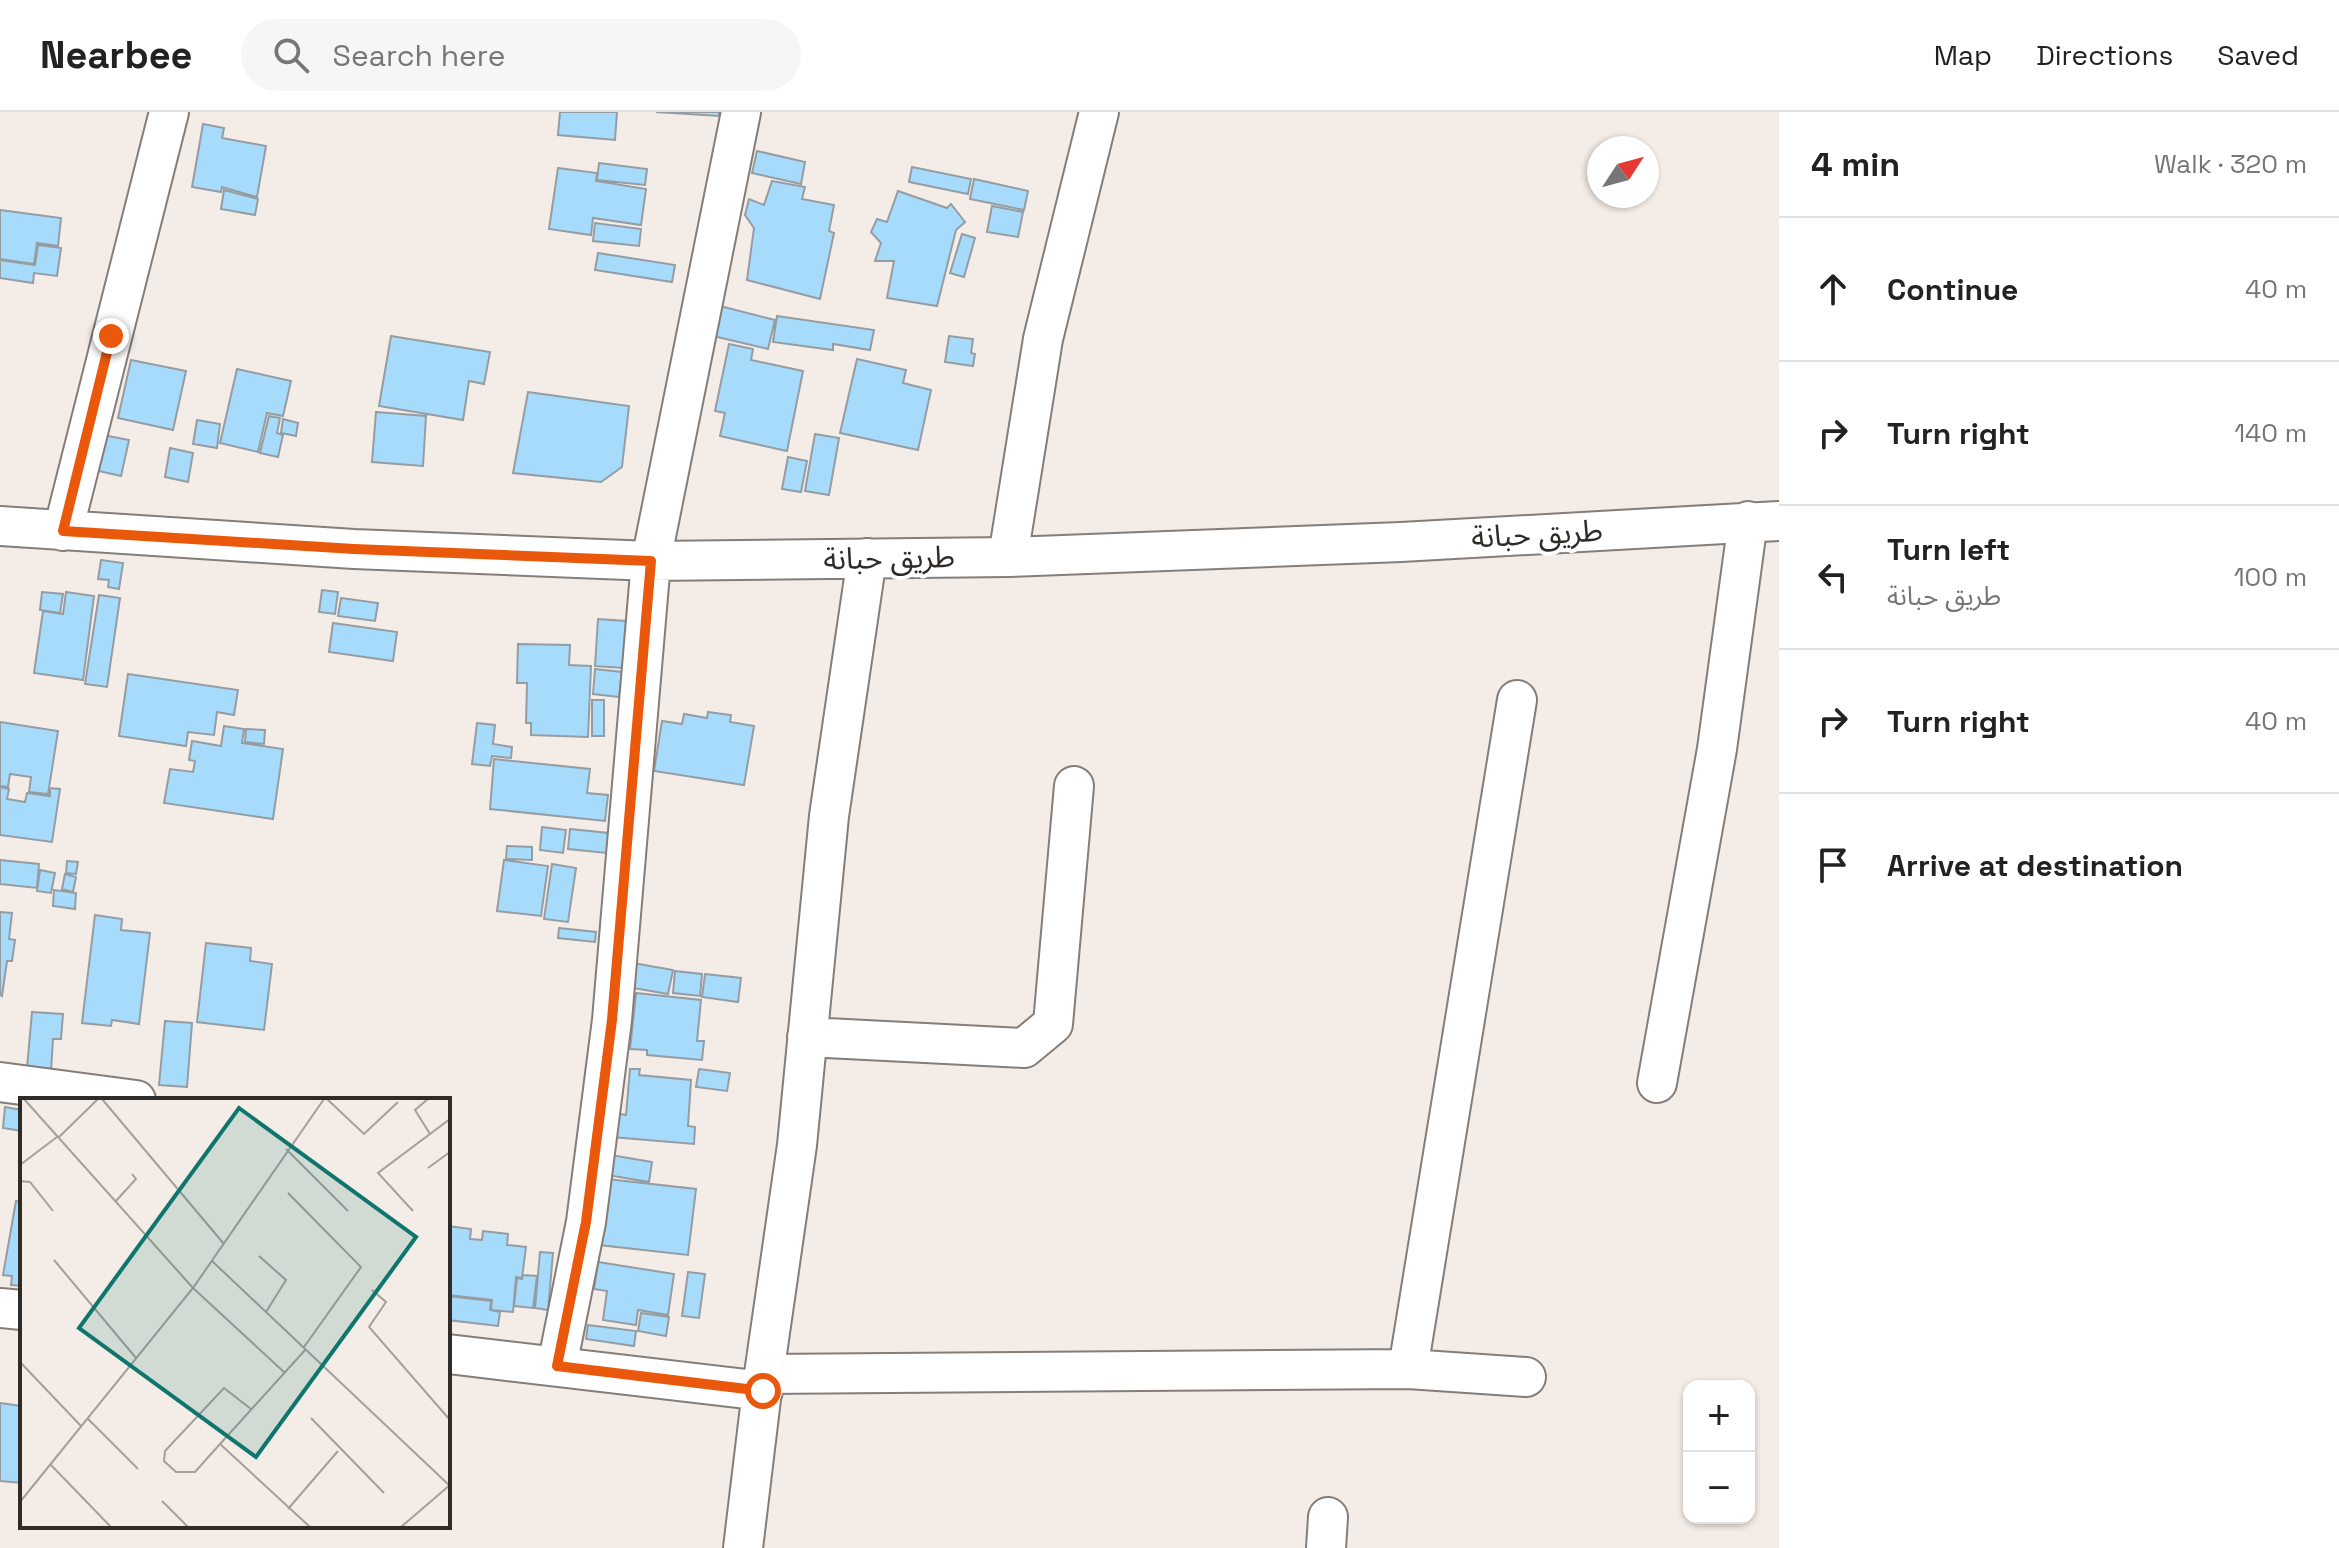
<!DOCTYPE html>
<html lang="en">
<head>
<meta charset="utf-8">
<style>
	body { margin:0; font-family:"Space Grotesk","Noto Sans Arabic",sans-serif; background:#f6f6f6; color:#222 }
	.controls { position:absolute; right:24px; bottom:24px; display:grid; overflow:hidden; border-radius:16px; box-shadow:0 2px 6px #0004 }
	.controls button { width:72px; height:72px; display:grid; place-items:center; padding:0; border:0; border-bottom:2px solid #e0e0e0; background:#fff; color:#222; font:40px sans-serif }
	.compass { position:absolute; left:1587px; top:24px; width:72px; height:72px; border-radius:50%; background:#fff; box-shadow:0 2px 6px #0004; rotate:54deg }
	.stop { position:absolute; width:24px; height:24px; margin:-18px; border:6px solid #ea580c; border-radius:50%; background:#fff }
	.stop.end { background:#ea580c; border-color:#fff; box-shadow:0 2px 8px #0008 }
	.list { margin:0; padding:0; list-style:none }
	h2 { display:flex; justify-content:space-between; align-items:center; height:104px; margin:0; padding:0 32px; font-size:34px }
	h2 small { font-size:26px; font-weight:400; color:#767676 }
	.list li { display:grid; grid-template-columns:52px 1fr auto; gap:24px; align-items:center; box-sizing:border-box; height:144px; padding:0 32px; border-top:2px solid #e0e0e0 }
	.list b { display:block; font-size:30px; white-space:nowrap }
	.list p { margin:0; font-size:26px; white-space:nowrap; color:#767676 }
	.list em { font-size:26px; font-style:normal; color:#767676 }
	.icon { flex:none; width:44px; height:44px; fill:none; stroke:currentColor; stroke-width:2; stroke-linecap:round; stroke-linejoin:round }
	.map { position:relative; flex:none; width:1779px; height:1436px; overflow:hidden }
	header { display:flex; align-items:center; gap:48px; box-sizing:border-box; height:112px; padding:0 40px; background:#fff; border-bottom:2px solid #e0e0e0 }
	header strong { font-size:38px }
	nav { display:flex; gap:44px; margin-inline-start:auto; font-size:28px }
	.search { width:560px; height:72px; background:#f6f6f6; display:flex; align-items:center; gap:20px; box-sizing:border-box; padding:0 28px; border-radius:44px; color:#767676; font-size:30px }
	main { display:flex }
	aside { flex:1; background:#fff }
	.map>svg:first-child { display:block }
	.building { fill:#a7dbfc; stroke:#959da3; stroke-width:2 }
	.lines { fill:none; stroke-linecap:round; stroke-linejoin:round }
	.minor-casing { stroke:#847d78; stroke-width:42 }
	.minor { stroke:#fff; stroke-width:38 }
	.route { stroke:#ea580c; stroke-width:10 }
	.labels { text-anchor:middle; stroke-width:8; stroke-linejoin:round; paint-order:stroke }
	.street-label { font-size:30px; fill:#2e2b29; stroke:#fff }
	.inset-road { fill:none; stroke:#a59f9a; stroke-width:2 }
	.view { fill:#0f766e; fill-opacity:0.15; stroke:#0f766e; stroke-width:4 }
	.inset-edge { fill:none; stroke:#2e2b29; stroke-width:4 }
</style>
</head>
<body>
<header>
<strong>Nearbee</strong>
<div class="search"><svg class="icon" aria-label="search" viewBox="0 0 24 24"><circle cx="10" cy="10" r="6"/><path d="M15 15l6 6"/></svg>Search here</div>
<nav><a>Map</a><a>Directions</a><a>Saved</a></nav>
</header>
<main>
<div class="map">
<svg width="1779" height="1436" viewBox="0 0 1779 1436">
	<rect width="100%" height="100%" fill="#f4ece6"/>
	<path class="building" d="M 560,0 L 617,0 L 615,28 L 558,23 Z
		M 656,0 L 719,0 L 719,4 Z
		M 203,12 L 224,16 L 222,26 L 266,34 L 257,85 L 222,75 L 221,80 L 192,75 Z
		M 757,39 L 805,50 L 801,72 L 752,61 Z
		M 599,51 L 647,57 L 645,73 L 597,68 Z
		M 912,55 L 971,67 L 968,82 L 909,70 Z
		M 558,56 L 597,61 L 596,69 L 646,77 L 641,113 L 593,106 L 591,123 L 549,117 Z
		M 974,67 L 1028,79 L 1024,98 L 970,87 Z
		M 772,69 L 805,75 L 802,87 L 834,93 L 829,119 L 834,121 L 820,187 L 747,168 L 754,116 L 745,103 L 749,87 L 764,93 Z
		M 224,78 L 258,87 L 255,103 L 221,97 Z
		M 898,79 L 947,96 L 951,92 L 965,110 L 956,118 L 937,194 L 887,186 L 894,149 L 875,149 L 881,131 L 871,120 L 877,107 L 887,110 Z
		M 992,94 L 1023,100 L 1018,125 L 987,120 Z
		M 0,98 L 61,106 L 58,134 L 37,131 L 34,152 L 0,147 Z
		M 595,111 L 641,117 L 639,134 L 593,129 Z
		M 962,122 L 975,126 L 964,165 L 950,161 Z
		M 38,133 L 61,136 L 57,164 L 34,161 L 33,171 L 0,166 L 0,148 L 35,153 Z
		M 598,141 L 675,153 L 672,170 L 595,158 Z
		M 720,194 L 775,208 L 768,237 L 713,224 Z
		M 777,204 L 874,218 L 870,238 L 833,232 L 833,238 L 773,230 Z
		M 391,224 L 490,240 L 484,272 L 469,269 L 463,308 L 379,294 Z
		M 949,224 L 973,227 L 971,241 L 975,242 L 973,254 L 945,250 Z
		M 729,232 L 753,237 L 751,248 L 803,259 L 787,339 L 720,324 L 725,301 L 715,299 Z
		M 857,247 L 906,258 L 903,271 L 931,278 L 918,338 L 840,321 Z
		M 131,248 L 186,259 L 173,318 L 118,306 Z
		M 237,257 L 291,269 L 283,304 L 267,301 L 258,340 L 220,331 Z
		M 528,280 L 629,294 L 622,355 L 601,370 L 513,361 Z
		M 376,300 L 426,304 L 423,354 L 372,350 Z
		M 269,304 L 280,306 L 277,321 L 283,323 L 278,345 L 260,341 Z
		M 283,307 L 298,311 L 296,324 L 281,321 Z
		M 197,308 L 220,312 L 217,336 L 193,332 Z
		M 98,322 L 129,328 L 121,364 L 90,357 Z
		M 815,322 L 839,326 L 829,383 L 805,379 Z
		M 170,336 L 193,341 L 188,370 L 165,365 Z
		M 788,345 L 807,349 L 801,380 L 782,377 Z
		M 101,448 L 123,451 L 119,477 L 108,475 L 109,468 L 98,467 Z
		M 322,478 L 338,480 L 335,502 L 319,500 Z
		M 42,480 L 63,482 L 60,501 L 40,498 Z
		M 66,480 L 94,484 L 83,568 L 34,561 L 43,499 L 63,502 Z
		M 99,483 L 120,486 L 107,575 L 85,572 Z
		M 341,486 L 378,491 L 375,509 L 338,504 Z
		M 598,507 L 626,509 L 623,556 L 595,554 Z
		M 333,511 L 397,520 L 393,549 L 329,540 Z
		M 518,532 L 570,533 L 569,553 L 591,554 L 588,625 L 531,623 L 531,611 L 526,611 L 527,571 L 517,571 Z
		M 595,557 L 622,560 L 619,585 L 593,582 Z
		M 128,562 L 238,578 L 234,603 L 217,600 L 214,623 L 188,620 L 186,634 L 119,624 Z
		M 592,588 L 604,588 L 604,624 L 592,624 Z
		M 708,600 L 731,603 L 730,610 L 754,614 L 744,673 L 654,659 L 662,609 L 682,612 L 684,602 L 707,606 Z
		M 0,610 L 58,619 L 48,682 L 29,680 L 31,665 L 10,662 L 8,675 L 0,674 Z
		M 477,611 L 495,613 L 493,632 L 512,635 L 511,646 L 492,644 L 490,654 L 472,652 Z
		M 224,614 L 244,617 L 242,631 L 283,637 L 273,707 L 164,691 L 170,657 L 193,660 L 195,649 L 189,648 L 192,629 L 221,634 Z
		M 246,617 L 265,618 L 264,632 L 245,630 Z
		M 494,647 L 590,657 L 587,681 L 608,683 L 605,709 L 490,697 Z
		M 0,675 L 9,677 L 7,687 L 25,690 L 27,681 L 50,684 L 50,676 L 60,677 L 52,730 L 0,723 Z
		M 542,715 L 566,718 L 563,741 L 540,738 Z
		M 570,717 L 609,721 L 607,741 L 568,737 Z
		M 507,734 L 532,735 L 532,748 L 506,747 Z
		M 0,748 L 39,752 L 37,776 L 0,772 Z
		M 504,748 L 548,754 L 541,804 L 497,799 Z
		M 67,749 L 78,750 L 76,762 L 66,761 Z
		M 552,752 L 576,756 L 568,810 L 544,807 Z
		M 40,758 L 55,761 L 51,781 L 37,779 Z
		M 65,762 L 76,765 L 73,780 L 62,777 Z
		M 54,778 L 76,781 L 75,797 L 53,794 Z
		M 0,800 L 12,801 L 9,827 L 15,828 L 12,849 L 7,849 L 2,884 L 0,883 Z
		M 95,803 L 122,807 L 121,818 L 150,821 L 139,912 L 112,908 L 111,914 L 82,911 Z
		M 559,816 L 596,820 L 595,830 L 558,826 Z
		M 206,831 L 251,836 L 250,849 L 272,852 L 264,918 L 197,910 Z
		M 633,851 L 673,858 L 668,882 L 628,875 Z
		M 675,859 L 702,862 L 700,884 L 673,881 Z
		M 705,862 L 741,866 L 738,890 L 702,885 Z
		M 636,881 L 701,888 L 697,929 L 704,929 L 702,948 L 647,943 L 647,938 L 630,937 Z
		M 32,900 L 63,902 L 61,927 L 53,927 L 51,959 L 27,956 Z
		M 165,909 L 192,911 L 187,975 L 159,973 Z
		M 630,957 L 640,957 L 639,963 L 691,968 L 688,1014 L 695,1015 L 694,1032 L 612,1025 L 615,1001 L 626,1003 Z
		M 699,957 L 730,961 L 727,979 L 696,975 Z
		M 5,995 L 22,998 L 22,1019 L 3,1016 Z
		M 605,1042 L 652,1050 L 649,1070 L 601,1062 Z
		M 607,1067 L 696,1077 L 688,1143 L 599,1133 Z
		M 16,1089 L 22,1090 L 22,1174 L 11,1173 L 12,1164 L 3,1163 Z
		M 448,1114 L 471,1117 L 470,1127 L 482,1128 L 483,1119 L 508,1122 L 507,1133 L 526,1135 L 522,1166 L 516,1165 L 513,1200 L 491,1198 L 492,1188 L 448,1183 Z
		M 540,1140 L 553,1141 L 548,1198 L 535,1196 Z
		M 598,1150 L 674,1162 L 668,1203 L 638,1198 L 636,1213 L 603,1208 L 607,1179 L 594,1177 Z
		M 688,1160 L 705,1162 L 699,1206 L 682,1204 Z
		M 523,1163 L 537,1164 L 533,1196 L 514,1194 L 517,1166 L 522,1167 Z
		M 448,1184 L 491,1189 L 490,1198 L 500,1200 L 498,1214 L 448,1208 Z
		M 641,1201 L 669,1205 L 666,1224 L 638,1219 Z
		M 588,1213 L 636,1219 L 634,1234 L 586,1227 Z
		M 0,1291 L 22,1294 L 22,1371 L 0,1369 Z"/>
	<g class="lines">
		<defs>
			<path id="minor" d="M 0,414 L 354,437 L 651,449 L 1008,445 L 1401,430 L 1779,409
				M 63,419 L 169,0
				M 1008,445 L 1043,227 L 1099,0
				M 807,925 L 1024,936 L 1053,912 L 1074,674
				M 0,970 L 136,988
				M 1657,971 L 1717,637 L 1748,409
				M 0,1196 L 22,1198
				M 448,1242 L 763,1279
				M 557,1254 L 586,1110 L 612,908 L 651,449 L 741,0
				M 1408,1257 L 1526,1265
				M 764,1262 L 1408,1257 L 1517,588
				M 743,1436 L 764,1262 L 797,1033 L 829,704 L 867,446
				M 1326,1436 L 1328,1405"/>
		</defs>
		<use href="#minor" class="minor-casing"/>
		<use href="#minor" class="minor"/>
	</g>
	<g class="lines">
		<path class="route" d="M 111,224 L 63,419 L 354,437 L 651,449 L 612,908 L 586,1110 L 557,1254 L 763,1279"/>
	</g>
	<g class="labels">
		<g class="street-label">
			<text transform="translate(1537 422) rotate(-3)" y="10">طريق حبانة</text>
			<text transform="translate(889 446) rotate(-1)" y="10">طريق حبانة</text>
		</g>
	</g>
	<g transform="translate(20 986)">
		<rect width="430" height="430" fill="#f4ece6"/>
		<path class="inset-road" d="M 4,1 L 173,190 L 264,274M 82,1 L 204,146M 307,1 L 344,36 L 378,4M 408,1 L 395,12 L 410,36M 38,40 L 78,1M 266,51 L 328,113M 0,67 L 37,39M 408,70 L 430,54M 0,83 L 10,84 L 33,113M 268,95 L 341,169 L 284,249M 95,104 L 116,81 L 112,76M 393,113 L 358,75 L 430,21M 239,158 L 266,182 L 246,214M 34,162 L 116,260M 192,163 L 430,388M 352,192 L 366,204 L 349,229 L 430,322M 286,251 L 200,346 L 290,429M 0,264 L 61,328M 67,320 L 118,371M 291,320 L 364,395M 200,346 L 175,374 L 156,374 L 144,363 L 145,353 L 204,290 L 231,311M 30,366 L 91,429M 142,403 L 168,429M 0,404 L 173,190 L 304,1M 268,411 L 318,353M 381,429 L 430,387"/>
		<path class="view" d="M 219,10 L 396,139 L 236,359 L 59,230 Z"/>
		<rect width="430" height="430" class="inset-edge"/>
	</g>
</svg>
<div class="controls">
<button>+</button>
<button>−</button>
</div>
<svg class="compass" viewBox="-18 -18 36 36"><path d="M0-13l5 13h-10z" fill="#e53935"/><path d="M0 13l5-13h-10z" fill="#767676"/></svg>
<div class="stop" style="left:763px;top:1279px"></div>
<div class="stop end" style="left:111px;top:224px"></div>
</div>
<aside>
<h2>4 min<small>Walk · 320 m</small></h2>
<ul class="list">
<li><svg class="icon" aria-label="ahead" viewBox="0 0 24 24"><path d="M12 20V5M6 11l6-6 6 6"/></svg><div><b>Continue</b></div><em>40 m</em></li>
<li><svg class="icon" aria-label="right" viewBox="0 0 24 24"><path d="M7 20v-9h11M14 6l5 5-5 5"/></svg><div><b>Turn right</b></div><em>140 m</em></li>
<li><svg class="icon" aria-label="left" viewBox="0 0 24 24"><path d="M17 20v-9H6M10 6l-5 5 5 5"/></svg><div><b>Turn left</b><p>طريق حبانة</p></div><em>100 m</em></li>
<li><svg class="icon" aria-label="right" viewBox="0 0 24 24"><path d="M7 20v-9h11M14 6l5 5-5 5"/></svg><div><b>Turn right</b></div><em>40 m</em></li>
<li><svg class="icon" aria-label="arrive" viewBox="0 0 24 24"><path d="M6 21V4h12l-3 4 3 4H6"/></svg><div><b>Arrive at destination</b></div></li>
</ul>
</aside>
</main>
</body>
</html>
